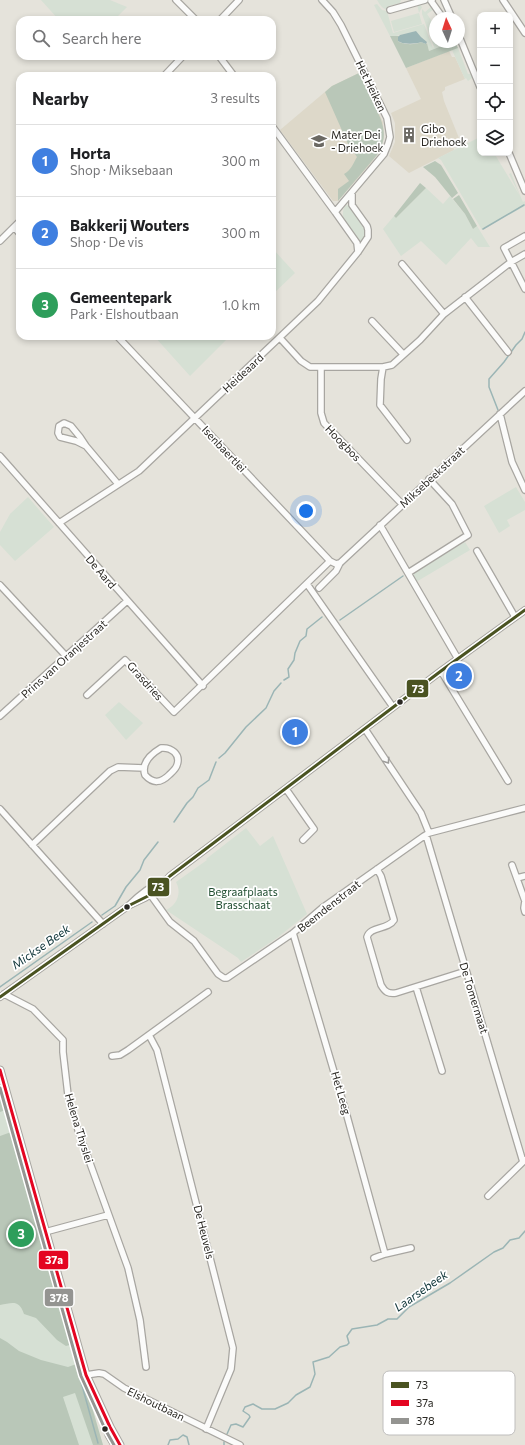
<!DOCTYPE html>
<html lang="en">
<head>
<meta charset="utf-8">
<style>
	body { margin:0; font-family:Commissioner,sans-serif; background:#f6f6f6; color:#202124 }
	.controls { position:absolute; right:12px; top:12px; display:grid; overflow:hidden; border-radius:8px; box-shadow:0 2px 6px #0003 }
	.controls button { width:36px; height:36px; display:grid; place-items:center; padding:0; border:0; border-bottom:1px solid #e0e0e0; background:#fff; color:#202124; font:20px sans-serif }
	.compass { position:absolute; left:429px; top:12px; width:36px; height:36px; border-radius:50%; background:#fff; box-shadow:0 2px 6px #0003; rotate:356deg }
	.you { position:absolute; left:306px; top:511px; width:14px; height:14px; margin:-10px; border:3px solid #fff; border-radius:50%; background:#1a73e8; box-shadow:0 0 0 6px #1a73e833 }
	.badge { display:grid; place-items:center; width:26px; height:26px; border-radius:50%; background:#2563eb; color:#fff; font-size:13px; font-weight:700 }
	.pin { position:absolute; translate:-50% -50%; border:2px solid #fff; box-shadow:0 1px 4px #0006 }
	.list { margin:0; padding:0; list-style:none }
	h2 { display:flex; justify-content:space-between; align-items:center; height:52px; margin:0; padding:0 16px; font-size:17px }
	h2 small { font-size:13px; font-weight:400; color:#757577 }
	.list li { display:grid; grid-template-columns:26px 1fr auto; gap:12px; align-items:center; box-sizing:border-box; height:72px; padding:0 16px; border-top:1px solid #e0e0e0 }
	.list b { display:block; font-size:15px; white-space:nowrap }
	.list p { margin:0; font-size:13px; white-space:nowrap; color:#757577 }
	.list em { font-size:13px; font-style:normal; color:#757577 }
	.icon { flex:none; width:22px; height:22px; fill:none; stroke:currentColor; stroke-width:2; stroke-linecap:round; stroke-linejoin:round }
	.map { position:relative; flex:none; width:525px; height:1445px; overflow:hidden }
	.search { position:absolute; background:#fff; box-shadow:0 2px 6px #0003; left:16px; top:16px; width:260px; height:44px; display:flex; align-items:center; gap:10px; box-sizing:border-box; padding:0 14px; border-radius:12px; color:#757577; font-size:15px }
	.panel { position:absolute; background:#fff; box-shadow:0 2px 6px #0003; left:16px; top:72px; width:260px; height:268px; border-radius:12px }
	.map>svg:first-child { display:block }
	.built { fill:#ddd8c9 }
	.green { fill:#d6e0d4 }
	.forest { fill:#b9c7b8 }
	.water { fill:#9bb5b5 }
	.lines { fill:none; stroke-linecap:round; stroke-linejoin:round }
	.stream { stroke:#9bb5b5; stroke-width:1.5 }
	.minor-casing { stroke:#a8a6a1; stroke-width:8 }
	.major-casing { stroke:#a8a6a1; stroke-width:9 }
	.minor { stroke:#fbfbfa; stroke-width:5.5 }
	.major { stroke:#fbfbfa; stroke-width:7 }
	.bus-1-casing { stroke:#fff; stroke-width:6 }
	.bus-2-casing { stroke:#fff; stroke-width:6 }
	.bus-3-casing { stroke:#fff; stroke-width:6 }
	.bus-1 { stroke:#4a5321; stroke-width:3 }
	.bus-2 { stroke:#e40521; stroke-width:3 }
	.bus-3 { stroke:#949491; stroke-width:3 }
	.oneway { stroke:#9d9c99 }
	.bus-dot { fill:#2a2823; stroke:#fff; stroke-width:1.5 }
	.labels { text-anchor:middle; stroke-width:3.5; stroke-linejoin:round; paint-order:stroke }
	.street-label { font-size:11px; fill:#2a2823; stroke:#fff }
	.poi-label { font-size:11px; fill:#2a2823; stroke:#fff; text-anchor:start }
	.park-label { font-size:11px; fill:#1f4d30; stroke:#fff }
	.water-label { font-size:12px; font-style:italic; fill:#0d3337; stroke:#fff }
	.key { fill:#fff; stroke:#bfbebd; stroke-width:1 }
	.key-label { font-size:11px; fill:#2a2823 }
	.line-badge { stroke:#fff; stroke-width:1.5 }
	.badge-label { font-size:11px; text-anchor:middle; font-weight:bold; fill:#fff }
</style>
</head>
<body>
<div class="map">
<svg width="525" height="1445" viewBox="0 0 525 1445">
	<rect width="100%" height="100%" fill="#e5e3db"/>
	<path class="built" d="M 449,51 L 452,57 L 455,57 L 465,79 L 445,87 L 445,90 L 442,92 L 444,101 L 461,143 L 453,146 L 454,150 L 409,173 L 389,156 L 395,142 L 395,123 L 391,113 L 421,99 L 406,68 Z
		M 359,73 L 383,122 L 384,138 L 379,151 L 372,162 L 338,201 L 333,201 L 280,130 L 332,86 Z"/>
	<path class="green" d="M 41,0 L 110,0 L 127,7 L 114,20 L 59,20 Z
		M 377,0 L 401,0 L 400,3 L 389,6 L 390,10 C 383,10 380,5 377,0 Z
		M 377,4 L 382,10 L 387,11 L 393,33 L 424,24 L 433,48 L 434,47 L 422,14 L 422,9 L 425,12 L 431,7 L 430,4 L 434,9 L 427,14 L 435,26 L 435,42 L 452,42 L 429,51 L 427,42 L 421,37 L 416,31 L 396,36 L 390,36 L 374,5 Z
		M 417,4 L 419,4 L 422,7 L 419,13 L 422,24 L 394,32 L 391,21 L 419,13 Z
		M 458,48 L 468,74 L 472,73 L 472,78 L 468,81 L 466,78 L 465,79 L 452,50 Z
		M 480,137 L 480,153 L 494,153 L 520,196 L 509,174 L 511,173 L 522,200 L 523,202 L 525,201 L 525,206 L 482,230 L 441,160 L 438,158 Z
		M 426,188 L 443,204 L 450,196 L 465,214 L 473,229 L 477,226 L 490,247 L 478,247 L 471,238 L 446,265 L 421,241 L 401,256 L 383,229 L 394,216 L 396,218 Z
		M 348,205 L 364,226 L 366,235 L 363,242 C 358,241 346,225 344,219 C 342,214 343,210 345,206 Z
		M 272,248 L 295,273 L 272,295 Z
		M 154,336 L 230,336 L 190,376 Z
		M 516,487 L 525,502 L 525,510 L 507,520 L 510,526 L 499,533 L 484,506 Z
		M 28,497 L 54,527 L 15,561 L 0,545 L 0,532 L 10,514 Z
		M 465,542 L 470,550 L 416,582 L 412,574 Z
		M 119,702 L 143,723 L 126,740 L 105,715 Z
		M 246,828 L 260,846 L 273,836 L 307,914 L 277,938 L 241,962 L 238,958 L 166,910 C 177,905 182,893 176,882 L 207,860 L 206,859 Z
		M 0,1080 L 103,1445 L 0,1445 Z"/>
	<path class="forest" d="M 390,36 L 399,36 L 398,41 C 402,45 416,45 421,42 L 426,44 L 427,43 L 429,51 L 452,42 L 455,42 L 458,48 L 406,68 Z
		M 359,73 C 363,83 368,92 373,102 C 382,121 390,135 377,155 L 338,201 L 338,189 L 349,181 L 344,174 C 351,170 353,164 357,157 L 348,144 L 325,92 L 332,86 Z
		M 435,161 L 441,165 L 458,193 L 452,198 L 435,177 L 423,167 Z
		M 420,183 L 426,188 L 396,218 L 394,216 Z
		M 459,195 L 477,226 L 473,229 L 465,214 L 453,199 Z
		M 0,1080 L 8,1109 L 0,1112 Z
		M 14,1131 L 74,1344 L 66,1346 L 57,1340 L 36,1318 L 24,1314 C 19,1299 12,1303 0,1305 L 0,1136 Z
		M 0,1338 L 7,1342 L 19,1351 L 41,1360 L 68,1367 L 79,1363 L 103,1445 L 93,1445 L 75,1393 L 63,1397 L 79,1445 L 0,1445 Z"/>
	<path class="water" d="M 416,31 L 421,37 L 427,42 L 426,44 L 421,42 C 417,44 403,45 398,41 L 398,37 L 400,35 Z"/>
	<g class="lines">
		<path class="stream" d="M 483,229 L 524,205
			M 498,410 L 489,387 L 489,379 L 504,362 L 516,345 L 522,339 L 525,332
			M 340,620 L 403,576
			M 284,680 L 289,677 L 288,669 L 294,660 L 295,653 L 300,641 L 306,636 L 307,629 L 322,617
			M 219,758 L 225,753 L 246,727 L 266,708 L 274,691 L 281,683
			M 174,822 L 187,803 L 193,797 L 198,788 L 209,780 L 216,762
			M 102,915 L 115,906 L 126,887 L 140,870 L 144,860 L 158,842
			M 0,987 L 92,922
			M 0,1092 L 30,1199
			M 31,1202 L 98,1443
			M 227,1434 L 231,1425 L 236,1424 L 243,1427 L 250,1417 L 249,1415 L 243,1411 L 245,1407 L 253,1404 L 262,1409 L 275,1409 L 288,1403 L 296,1395 L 310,1387 L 315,1374 L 313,1362 L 329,1357 L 340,1347 L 347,1345 L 349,1343 L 347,1336 L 352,1329 L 377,1325 L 388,1319 L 397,1319 L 409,1307 L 450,1283 L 494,1252 L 503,1248 L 510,1240 L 519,1238 L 525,1231
			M 168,1445 L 170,1440 L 178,1439 L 183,1435 L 187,1437 L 189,1445
			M 224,1445 L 224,1442"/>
		<defs>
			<path id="minor" d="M 176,0 L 196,20
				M 322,0 L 333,12 L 341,25 L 387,118 L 390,137 L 388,144 L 384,154 L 335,212 L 357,243 L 358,252
				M 432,0 L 431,1 L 443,18
				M 444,0 L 452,18
				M 503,0 L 525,33
				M 390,10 L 425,0
				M 220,20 L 239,0
				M 459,36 L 480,87
				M 219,56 L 234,76
				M 164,76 L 183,56
				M 272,126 L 335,212
				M 509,153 L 525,191
				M 14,227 L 20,234
				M 525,236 L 504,248 L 525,289
				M 0,241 L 20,221
				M 402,264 L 444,314
				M 465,297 L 508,352
				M 372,321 L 403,354
				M 117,336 L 330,561 L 336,564 L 340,563
				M 280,338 L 301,361 L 310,367 L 383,367 L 392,365 L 420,340 L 444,314 L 511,262 L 525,254
				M 321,367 L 321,413 L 324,423 L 402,504
				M 383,367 L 381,379 L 380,405 L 407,440
				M 500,414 L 512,462 L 525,490
				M 86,446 L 76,441 L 60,437 L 58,433 L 59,426 L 64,423 L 71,426 L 80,437 L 86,446 L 118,484
				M 0,456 L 203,686
				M 59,523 L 139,471 L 318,301 L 358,252 L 368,237 L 368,230 L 367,226 L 352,205 L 352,194
				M 380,525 L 458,659
				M 477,551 L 515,617
				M 408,573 L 468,535 L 452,504 L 429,479
				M 307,584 L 393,707
				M 0,585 L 66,656
				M 319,588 L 336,571 L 340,563 L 525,391
				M 441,671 L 508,781
				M 87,695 L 125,660 L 174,712 L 330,561
				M 0,716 L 127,601
				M 365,729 L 421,813 L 429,833
				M 161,748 C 171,747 181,754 177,765 C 176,769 172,772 169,775 C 161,783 153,784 145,775 C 141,763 151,754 161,748 Z
				M 286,789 L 314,829 L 303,840
				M 0,809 L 103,924
				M 426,835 L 523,1162
				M 32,845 L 110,771 L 118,767 L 144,768
				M 512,865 L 525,901 L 524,908 L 525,912
				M 377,869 L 381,876 L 394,920 C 388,930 370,926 367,937 L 381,985 C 385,992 388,994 396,993 L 466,971
				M 517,878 L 525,876
				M 147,890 L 170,922 L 194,941 L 218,974 L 224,978 L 227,978 L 293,933 L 322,908 L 424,836 L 429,833 L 525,808
				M 128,906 L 145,898 L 158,889 L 170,876 L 441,671 L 525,610
				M 293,933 L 347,1116 L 385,1254 L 374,1258
				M 416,987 L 442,1071
				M 4,994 L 33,1009 L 63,1040 L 63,1052 L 68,1095 L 78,1130 L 128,1268 L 140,1320 L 146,1367
				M 0,997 L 128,906 C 139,895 150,886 165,880
				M 149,1035 L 157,1050 L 233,1348 L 231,1369 L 206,1429
				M 112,1056 L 120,1055 L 128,1050 L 208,992
				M 488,1196 L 525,1160
				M 45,1232 L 108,1215
				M 385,1254 L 411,1248
				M 86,1375 L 99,1373 L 104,1374 L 124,1388 L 240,1445"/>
			<path id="major" d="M 0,1070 L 86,1375 L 110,1427 L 120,1445
				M 109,1435 L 115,1445"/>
		</defs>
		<use href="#minor" class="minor-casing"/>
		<use href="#major" class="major-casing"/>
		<use href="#minor" class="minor"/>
		<use href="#major" class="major"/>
		<defs>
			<path id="bus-1" d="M 0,997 L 128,906 L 150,895 L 170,876 L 441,671 L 525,610"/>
			<path id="bus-2" d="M 0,1070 L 86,1375 L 110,1427 L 120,1445"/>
			<path id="bus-3" d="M 0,1088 L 81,1376 L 105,1429 L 114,1445"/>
		</defs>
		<use href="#bus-1" class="bus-1-casing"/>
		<use href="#bus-2" class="bus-2-casing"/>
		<use href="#bus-3" class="bus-3-casing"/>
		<use href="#bus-1" class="bus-1"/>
		<use href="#bus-2" class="bus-2"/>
		<use href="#bus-3" class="bus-3"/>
	</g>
	<defs><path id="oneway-chevron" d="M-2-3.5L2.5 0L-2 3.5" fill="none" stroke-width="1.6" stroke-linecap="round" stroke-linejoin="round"/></defs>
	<use class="oneway" href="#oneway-chevron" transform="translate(387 761) rotate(56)"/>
	<defs>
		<symbol id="building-bare" viewBox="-9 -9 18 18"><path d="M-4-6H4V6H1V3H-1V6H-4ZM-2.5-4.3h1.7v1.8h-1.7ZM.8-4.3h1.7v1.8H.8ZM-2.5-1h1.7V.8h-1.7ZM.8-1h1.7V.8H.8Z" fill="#6b6963" stroke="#fff" stroke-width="2.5" paint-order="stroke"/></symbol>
		<symbol id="school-bare" viewBox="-9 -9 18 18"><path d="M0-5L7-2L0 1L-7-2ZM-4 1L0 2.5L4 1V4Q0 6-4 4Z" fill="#6b6963" stroke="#fff" stroke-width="2.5" paint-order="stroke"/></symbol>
	</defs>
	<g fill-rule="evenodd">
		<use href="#building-bare" x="398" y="124" width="22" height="22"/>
		<use href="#school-bare" x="308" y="130" width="22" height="22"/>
	</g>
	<g class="bus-dot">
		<circle cx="400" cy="702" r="3.5"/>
		<circle cx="127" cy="907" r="3.5"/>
		<circle cx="105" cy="1429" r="3.5"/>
	</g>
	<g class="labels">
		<g class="street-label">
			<text transform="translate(371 86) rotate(64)" y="4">Het Heiken</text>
			<text transform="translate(243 373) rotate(-43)" y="4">Heideaard</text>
			<text transform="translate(343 443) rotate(46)" y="4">Hoogbos</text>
			<text transform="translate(224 449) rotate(47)" y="4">Isenbaertlei</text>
			<text transform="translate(432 477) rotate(-43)" y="4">Miksebeekstraat</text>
			<text transform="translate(101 572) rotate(49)" y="4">De Aard</text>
			<text transform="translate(64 659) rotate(-42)" y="4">Prins van Oranjestraat</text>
			<text transform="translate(145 681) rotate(48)" y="4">Grasdries</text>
			<text transform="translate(329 906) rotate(-38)" y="4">Beemdenstraat</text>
			<text transform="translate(474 998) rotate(73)" y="4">De Tomermaat</text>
			<text transform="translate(341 1093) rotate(74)" y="4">Het Leeg</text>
			<text transform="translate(79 1128) rotate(73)" y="4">Helena Thyslei</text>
			<text transform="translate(204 1232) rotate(76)" y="4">De Heuvels</text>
			<text transform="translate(156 1404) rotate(26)" y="4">Elshoutbaan</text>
		</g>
		<g class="poi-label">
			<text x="421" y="133">Gibo<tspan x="421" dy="13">Driehoek</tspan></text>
			<text x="331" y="139">Mater Dei<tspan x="331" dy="13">- Driehoek</tspan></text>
		</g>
		<g class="park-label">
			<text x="243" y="896">Begraafplaats<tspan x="243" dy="13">Brasschaat</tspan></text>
		</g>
		<g class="water-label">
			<text transform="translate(41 947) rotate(-35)" y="4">Mickse Beek</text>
			<text transform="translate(421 1291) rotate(-35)" y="4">Laarsebeek</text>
		</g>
	</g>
	<rect x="383" y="1371" width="132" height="64" rx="6" class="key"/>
	<rect x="391" y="1382" width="18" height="6" fill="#4a5321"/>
	<rect x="391" y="1400" width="18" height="6" fill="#e40521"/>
	<rect x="391" y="1418" width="18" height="6" fill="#949491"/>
	<g class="key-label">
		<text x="416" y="1389">73</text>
		<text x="416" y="1407">37a</text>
		<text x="416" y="1425">378</text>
	</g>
	<g class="line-badge">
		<rect x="406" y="679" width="23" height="19" rx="4" fill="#4a5321"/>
		<rect x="147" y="877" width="23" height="20" rx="4" fill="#4a5321"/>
		<rect x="38" y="1250" width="31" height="20" rx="4" fill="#e40521"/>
		<rect x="44" y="1288" width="30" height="19" rx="4" fill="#949491"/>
	</g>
	<g class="badge-label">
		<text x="418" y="693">73</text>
		<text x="158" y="891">73</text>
		<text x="54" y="1264">37a</text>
		<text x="59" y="1302">378</text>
	</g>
</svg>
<div class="controls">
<button>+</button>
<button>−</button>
<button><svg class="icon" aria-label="locate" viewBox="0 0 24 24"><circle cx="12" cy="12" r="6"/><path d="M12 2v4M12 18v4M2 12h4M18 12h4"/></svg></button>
<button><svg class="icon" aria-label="layers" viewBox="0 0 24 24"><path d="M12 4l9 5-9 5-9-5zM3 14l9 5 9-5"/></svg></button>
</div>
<svg class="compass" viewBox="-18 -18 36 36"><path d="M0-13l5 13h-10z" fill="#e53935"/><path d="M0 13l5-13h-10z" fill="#757577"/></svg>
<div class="you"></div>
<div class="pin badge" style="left:295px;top:732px;background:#3f7fe0">1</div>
<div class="pin badge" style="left:459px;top:676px;background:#3f7fe0">2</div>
<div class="pin badge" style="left:21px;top:1234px;background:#2e9e5b">3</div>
<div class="search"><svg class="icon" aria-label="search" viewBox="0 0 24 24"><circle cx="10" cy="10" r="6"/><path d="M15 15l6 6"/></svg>Search here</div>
<section class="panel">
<h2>Nearby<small>3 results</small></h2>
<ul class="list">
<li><span class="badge" style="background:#3f7fe0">1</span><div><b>Horta</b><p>Shop · Miksebaan</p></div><em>300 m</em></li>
<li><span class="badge" style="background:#3f7fe0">2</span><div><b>Bakkerij Wouters</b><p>Shop · De vis</p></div><em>300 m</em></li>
<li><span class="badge" style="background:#2e9e5b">3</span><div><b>Gemeentepark</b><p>Park · Elshoutbaan</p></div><em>1.0 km</em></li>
</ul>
</section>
</div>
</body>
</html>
